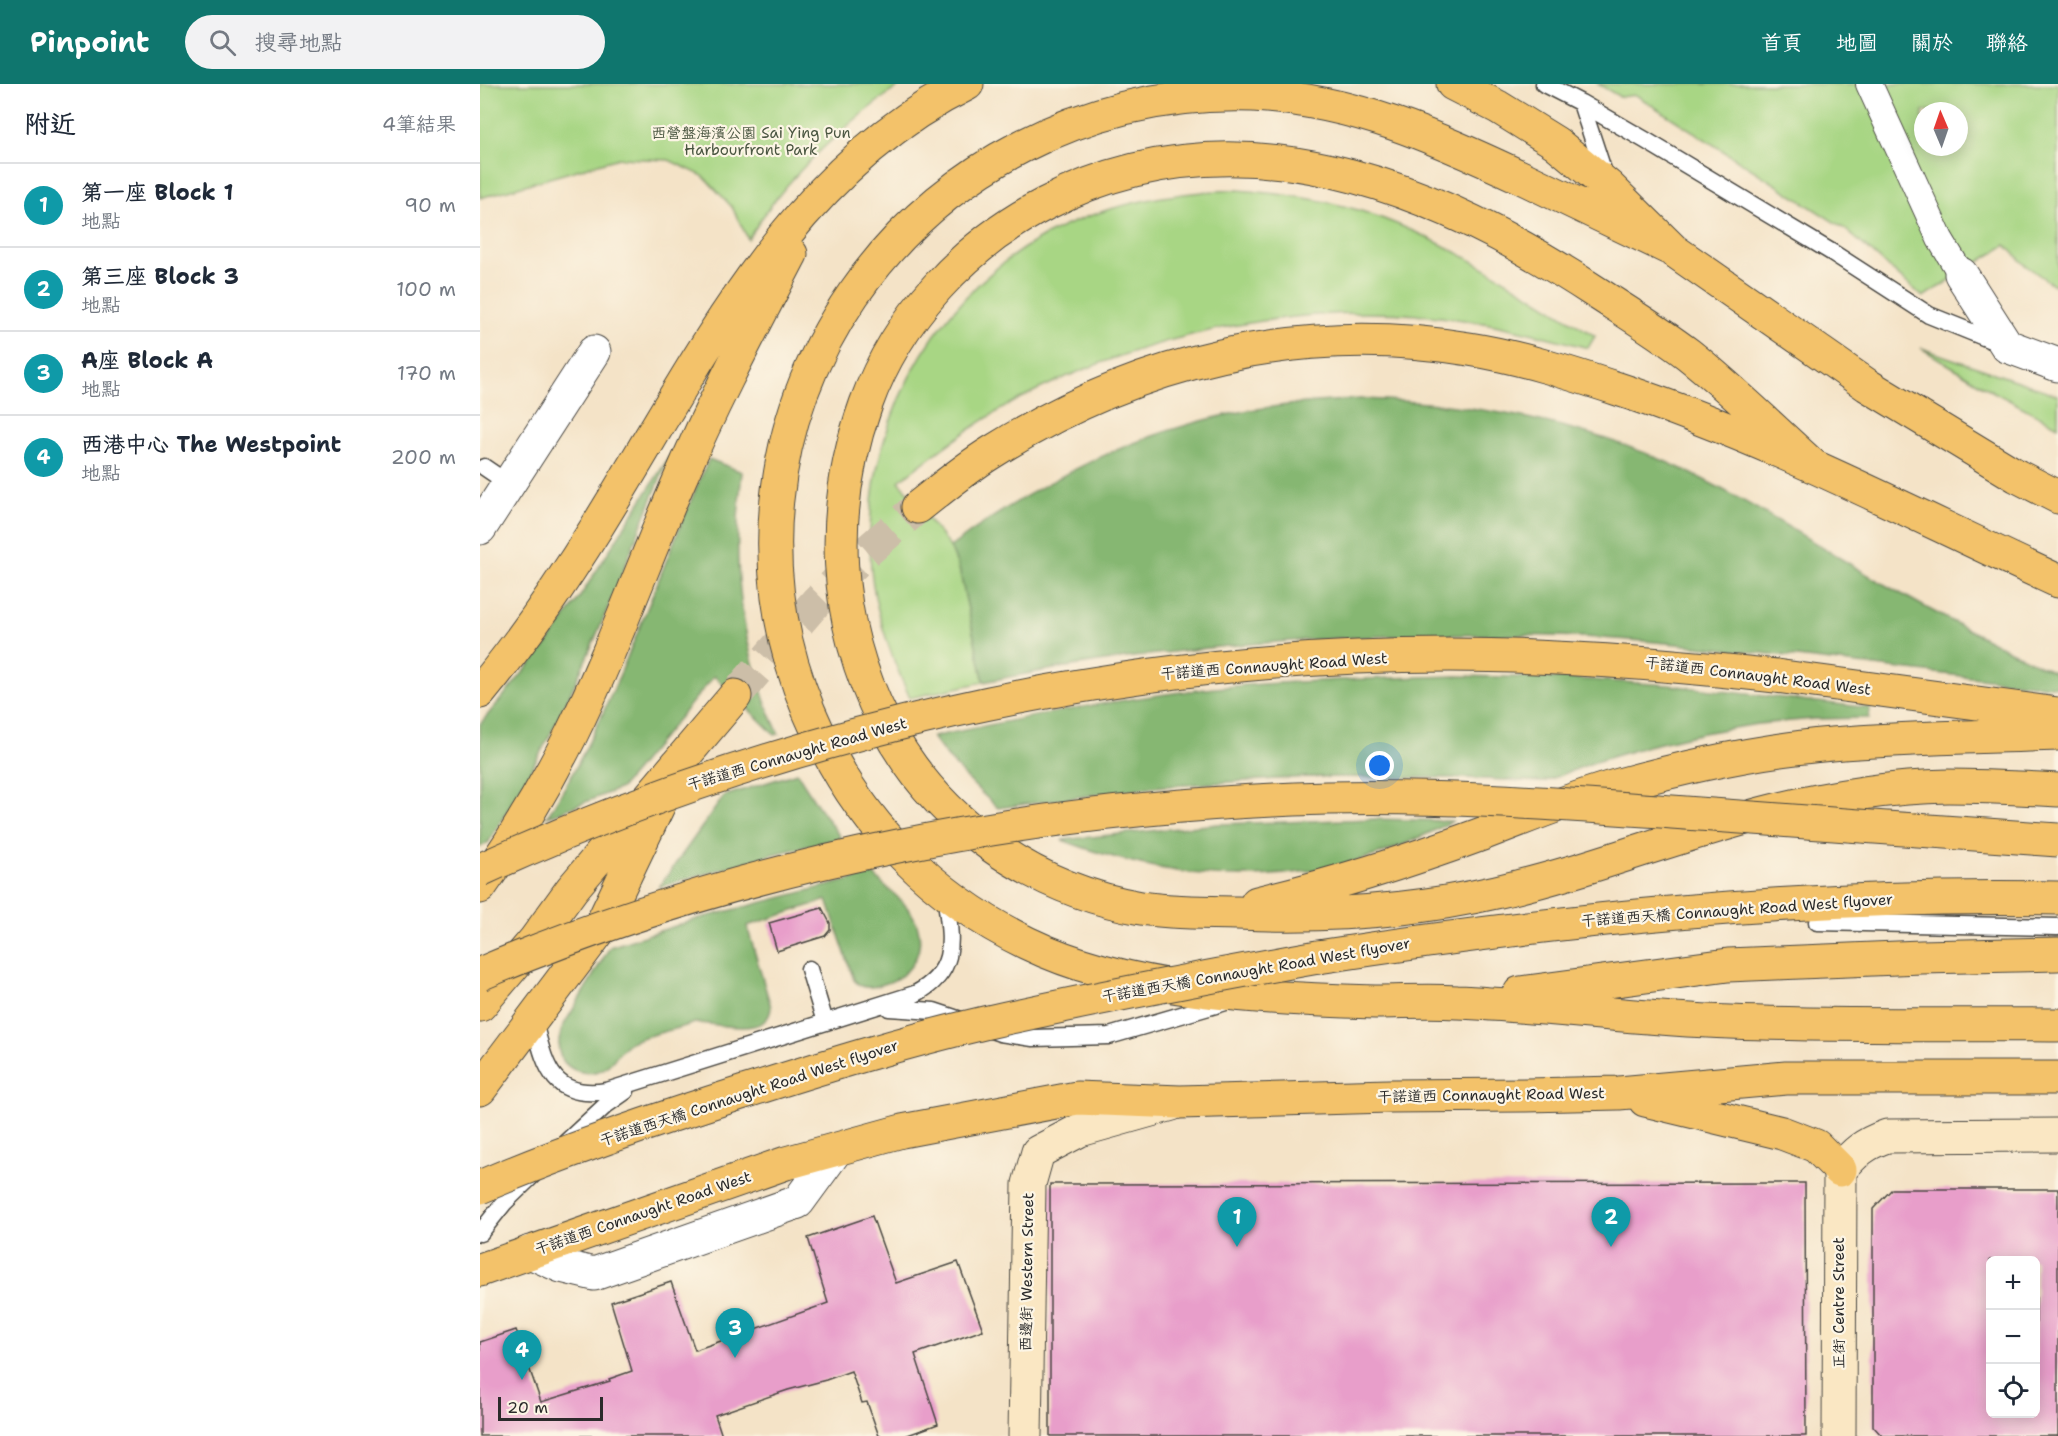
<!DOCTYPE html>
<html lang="zh-TW">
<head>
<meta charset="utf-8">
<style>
	body { margin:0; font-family:"Shantell Sans","LXGW WenKai TC",sans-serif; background:#f2f2f3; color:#1f2937 }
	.controls { position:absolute; right:18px; bottom:18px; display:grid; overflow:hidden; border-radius:9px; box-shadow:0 3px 15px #0003 }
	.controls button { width:54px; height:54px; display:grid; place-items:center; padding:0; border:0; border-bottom:2px solid #e0e1e3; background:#fff; color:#1f2937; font:30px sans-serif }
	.compass { position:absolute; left:1434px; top:18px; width:54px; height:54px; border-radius:50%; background:#fff; box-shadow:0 3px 15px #0003; rotate:358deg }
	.scale { position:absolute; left:18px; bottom:15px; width:105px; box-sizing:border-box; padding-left:6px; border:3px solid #2b2b2b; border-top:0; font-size:16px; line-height:21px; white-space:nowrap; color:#2b2b2b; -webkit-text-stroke:4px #fcf5e5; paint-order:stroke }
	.you { position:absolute; left:900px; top:682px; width:21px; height:21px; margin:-15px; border:4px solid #fff; border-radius:50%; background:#1a73e8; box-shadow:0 0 0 9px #1a73e833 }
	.badge { display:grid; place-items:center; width:39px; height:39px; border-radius:50%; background:#0f766e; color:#fff; font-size:20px; font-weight:700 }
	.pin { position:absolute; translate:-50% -50px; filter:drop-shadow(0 2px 3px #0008) }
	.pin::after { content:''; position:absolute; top:32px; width:21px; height:18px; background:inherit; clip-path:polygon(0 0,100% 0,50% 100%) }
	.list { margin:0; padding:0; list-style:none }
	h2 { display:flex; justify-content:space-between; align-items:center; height:78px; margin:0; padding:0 24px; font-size:26px }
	h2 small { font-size:20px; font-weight:400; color:#747a83 }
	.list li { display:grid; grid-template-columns:39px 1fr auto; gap:18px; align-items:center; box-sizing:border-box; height:84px; padding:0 24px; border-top:2px solid #e0e1e3 }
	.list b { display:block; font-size:22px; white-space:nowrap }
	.list p { margin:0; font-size:20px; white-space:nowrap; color:#747a83 }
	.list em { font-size:20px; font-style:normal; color:#747a83 }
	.icon { flex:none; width:33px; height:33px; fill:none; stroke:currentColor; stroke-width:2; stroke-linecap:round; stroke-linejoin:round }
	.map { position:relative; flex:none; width:1578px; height:1352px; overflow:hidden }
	header { display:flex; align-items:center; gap:36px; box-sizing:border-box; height:84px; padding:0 30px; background:#0f766e; color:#fff }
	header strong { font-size:28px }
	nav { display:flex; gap:33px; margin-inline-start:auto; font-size:21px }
	.search { width:420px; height:54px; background:#f2f2f3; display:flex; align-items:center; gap:15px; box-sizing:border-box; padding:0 21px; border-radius:33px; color:#747a83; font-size:22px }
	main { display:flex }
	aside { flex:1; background:#fff }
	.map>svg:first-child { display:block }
	.green { fill:#a8d684; stroke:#6a8058; stroke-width:1.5; fill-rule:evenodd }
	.forest { fill:#86b772; stroke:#58714e; stroke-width:1.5 }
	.building { fill:#e89eca; fill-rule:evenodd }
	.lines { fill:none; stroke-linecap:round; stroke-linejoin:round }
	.trunk-tunnel { stroke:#ccbea8; stroke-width:33; stroke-dasharray:33 16; stroke-linecap:butt }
	.service-casing { stroke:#494742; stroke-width:19 }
	.pedestrian-casing { stroke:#494742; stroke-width:28 }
	.minor-casing { stroke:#494742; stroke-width:35 }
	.secondary-casing { stroke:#494742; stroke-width:35 }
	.primary-casing { stroke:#494742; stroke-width:35 }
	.trunk-casing { stroke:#494742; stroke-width:35 }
	.service { stroke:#fff; stroke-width:16 }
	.pedestrian { stroke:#fff; stroke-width:26 }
	.minor { stroke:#fff; stroke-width:33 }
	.secondary { stroke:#fae7c3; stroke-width:33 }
	.primary { stroke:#f3c26a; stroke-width:33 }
	.trunk { stroke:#f3c26a; stroke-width:33 }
	.primary-bridge-casing { stroke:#494742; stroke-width:35; stroke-linecap:butt }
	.trunk-bridge-casing { stroke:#494742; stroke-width:35; stroke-linecap:butt }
	.primary-bridge { stroke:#f3c26a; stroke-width:33 }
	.trunk-bridge { stroke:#f3c26a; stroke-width:33 }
	.labels { text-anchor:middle; stroke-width:4.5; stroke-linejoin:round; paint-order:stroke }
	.park-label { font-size:15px; fill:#4a5641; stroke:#fcf5e5 }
	.street-label { font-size:15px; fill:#2b2b2b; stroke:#fcf5e5 }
</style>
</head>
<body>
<header>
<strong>Pinpoint</strong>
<div class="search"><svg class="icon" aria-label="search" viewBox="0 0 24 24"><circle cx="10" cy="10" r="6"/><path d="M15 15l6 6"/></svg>搜尋地點</div>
<nav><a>首頁</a><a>地圖</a><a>關於</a><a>聯絡</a></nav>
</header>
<main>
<aside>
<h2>附近<small>4筆結果</small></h2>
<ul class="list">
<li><span class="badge" style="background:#0f9aa8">1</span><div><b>第一座 Block 1</b><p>地點</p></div><em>90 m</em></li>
<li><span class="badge" style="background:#0f9aa8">2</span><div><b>第三座 Block 3</b><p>地點</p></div><em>100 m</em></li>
<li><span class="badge" style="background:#0f9aa8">3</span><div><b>A座 Block A</b><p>地點</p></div><em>170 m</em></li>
<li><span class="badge" style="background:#0f9aa8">4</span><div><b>西港中心 The Westpoint</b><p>地點</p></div><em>200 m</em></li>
</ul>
</aside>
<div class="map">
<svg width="1578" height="1352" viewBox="0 0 1578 1352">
	<rect width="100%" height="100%" fill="#fcf5e5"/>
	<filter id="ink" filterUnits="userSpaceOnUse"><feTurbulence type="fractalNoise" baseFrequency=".0167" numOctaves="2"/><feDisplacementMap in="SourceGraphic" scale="12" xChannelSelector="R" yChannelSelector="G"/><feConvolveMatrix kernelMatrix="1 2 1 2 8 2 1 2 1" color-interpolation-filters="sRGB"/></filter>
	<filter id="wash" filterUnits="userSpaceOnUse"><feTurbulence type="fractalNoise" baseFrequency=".008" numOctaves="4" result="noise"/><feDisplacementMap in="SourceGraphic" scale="24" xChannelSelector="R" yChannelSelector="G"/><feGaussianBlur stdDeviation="1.35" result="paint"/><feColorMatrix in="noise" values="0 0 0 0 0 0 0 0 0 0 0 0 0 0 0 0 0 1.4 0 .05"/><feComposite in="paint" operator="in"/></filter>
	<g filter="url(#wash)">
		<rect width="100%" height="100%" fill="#f4e3c7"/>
		<path class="green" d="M 0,0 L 422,0 C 378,30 328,74 295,116 C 285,128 277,142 268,155 L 252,123 L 223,92 L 189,76 L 139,74 L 0,114 Z
			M 1118,0 L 1578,0 L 1578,204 L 1545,181 L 1526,161 L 1443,213 L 1365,145 L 1156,11 L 1140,13 ZM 1443,27 L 1479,27 L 1479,63 L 1443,63 Z
			M 756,106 C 797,109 838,114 878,126 C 964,153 1039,205 1115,252 L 1108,264 C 1071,254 1035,244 997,238 C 847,213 691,242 555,307 C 506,331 462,364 419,397 L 470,463 L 479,484 L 504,598 L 430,614 C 411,573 395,530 391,485 C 380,352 446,218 564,152 C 624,120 689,108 756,106 Z
			M 1441,264 L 1578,311 L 1578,342 L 1512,307 Z"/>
		<path class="forest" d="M 881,315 C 985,318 1085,335 1182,376 C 1258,409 1328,456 1400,498 C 1458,531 1518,562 1578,590 L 1578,603 C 1488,593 1398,583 1308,572 C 1231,564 1154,554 1076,552 C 884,546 693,560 504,598 L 479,484 L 470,463 C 561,396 658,346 771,326 C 808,320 844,317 881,315 Z
			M 189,373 C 152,462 117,558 74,643 C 54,683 31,721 8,759 L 0,763 L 0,640 L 68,559 L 101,511 Z
			M 229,375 L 262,388 C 251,477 260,569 299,650 L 295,651 L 234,592 L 141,704 L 67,733 C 137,623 175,494 229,375 Z
			M 976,592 L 1082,594 L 1188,601 L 1390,624 L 1389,634 L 1334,635 L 1278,640 L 1223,649 L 1168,662 L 1115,678 L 1063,698 L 985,694 L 828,693 L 672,703 L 518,724 C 493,702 472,680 452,653 C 556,631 661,610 767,601 C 837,596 906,594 976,592 Z
			M 317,689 L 338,722 L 361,754 L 294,770 L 179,803 L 244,712 Z
			M 895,735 L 973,737 C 946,751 919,764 890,773 C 781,805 686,795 582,756 L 738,740 Z
			M 393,790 C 407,806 428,818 436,838 C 447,867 431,892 404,900 C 391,904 383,906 374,896 L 347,816 L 267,842 L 291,923 C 289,956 235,938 215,939 C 211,940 206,942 202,943 C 188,947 160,953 149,959 C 139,966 134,979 123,985 C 106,994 83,986 79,967 C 77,959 80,952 82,944 L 130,863 L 217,835 Z"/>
		<g id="blocks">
			<path class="building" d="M 342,824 L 350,839 L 350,846 L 345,852 L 297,867 L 289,839 Z
				M 1325,1099 L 1326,1352 L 570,1352 L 570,1100 Z
				M 1412,1105 L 1578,1105 L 1578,1352 L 1402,1352 L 1393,1342 L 1393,1125 ZM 1510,1176 L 1556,1176 L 1556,1329 L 1510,1329 Z
				M 392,1132 L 416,1199 L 478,1178 L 503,1246 L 435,1270 L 458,1340 L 425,1352 L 399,1352 L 387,1318 L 382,1319 L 371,1287 L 346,1296 L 308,1306 L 235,1331 L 242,1352 L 0,1352 L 0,1258 L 36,1246 L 61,1318 L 130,1297 L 129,1295 L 152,1287 L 131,1218 L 191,1198 L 215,1266 L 241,1257 L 348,1219 L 328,1154 Z"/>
		</g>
	</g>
	<g filter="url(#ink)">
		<use href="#blocks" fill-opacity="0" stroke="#494742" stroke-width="1.5"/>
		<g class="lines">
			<path class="trunk-tunnel" d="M 255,612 L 336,518 L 385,469 L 438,423"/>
			<defs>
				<path id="service" d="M 1064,0 L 1101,19 L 1165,56 L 1353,169 L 1449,231 L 1521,260
					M 1101,19 L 1126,95
					M 4,383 L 29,400
					M 1337,838 L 1578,843
					M 329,885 L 345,938
					M 409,924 L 454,927 L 520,949 L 553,954 L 629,952 L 746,918
					M 53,934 C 65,979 69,1016 127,1007 L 435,910 C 481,886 470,852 465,809
					M 82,1062 L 126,1021 L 146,1007
					M 0,1149 L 24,1119 L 55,1089"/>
				<path id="pedestrian" d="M 1389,0 L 1460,155 L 1481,190"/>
				<path id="minor" d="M 1481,190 L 1527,262 L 1578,281
					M 0,444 L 114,268
					M 50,1168 L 81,1182 L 114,1190 L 318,1118 L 356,1066"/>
				<path id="secondary" d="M 545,1352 L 549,1100 L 558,1068 L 600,1046 L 692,1020
					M 1359,1352 L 1360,1086 C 1375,1068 1384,1060 1407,1052 L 1578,1051"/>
				<path id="primary" d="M 1296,592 L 1578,630
					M 1165,1016 L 1302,1049 L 1336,1062 L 1360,1086
					M 0,1186 L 306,1079 L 422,1047 L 597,1014 L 700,1018 L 909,1012 L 1046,1011 L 1139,1009 L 1306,994 L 1578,994"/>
				<path id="trunk" d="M 973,0 L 1018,23 L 1076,59 L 1129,103 L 1193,166 L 1387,301 L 1537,392 L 1578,413
					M 1193,166 C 1144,142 1094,119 1045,95 C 955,53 873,16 773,11 C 434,0 191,340 339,650 C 383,743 454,814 547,859 C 648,908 783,915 895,918 C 922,918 950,916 977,918 C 1068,922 1159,935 1250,938 C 1359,942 1469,940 1578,941
					M 1331,380 C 1290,343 1251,304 1208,270 C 1179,248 1148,229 1117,209 C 952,100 754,21 565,120 C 485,161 417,234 386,320 C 348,426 353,537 404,638 C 455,738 553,805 661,824 C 693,829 725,828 757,829 C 845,833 930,828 1016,808 C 1110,787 1199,750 1292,727 C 1349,713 1409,703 1468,702 C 1505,702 1542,704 1578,706
					M 438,423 C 462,404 486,384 512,368 C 656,277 820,237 989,265 C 1040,273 1089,289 1138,305 C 1291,355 1432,430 1578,497
					M 0,608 C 43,556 82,499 118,441 C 218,280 308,87 487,0
					M 0,803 C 34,755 65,703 91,651 C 132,568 163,480 200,395 C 233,318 272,245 311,170
					M 777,819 C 853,801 929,777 1002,750 C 1047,733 1092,714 1139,701 C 1208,682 1280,666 1352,660 C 1427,653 1503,653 1578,650
					M 838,873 C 1083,835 1330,809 1578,814
					M 1040,909 L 1248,881 L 1441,873 L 1578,870
					M 0,921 L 55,856 L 92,805 L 255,612
					M 0,1005 L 118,848 L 180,718"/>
			</defs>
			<use href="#service" class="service-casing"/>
			<use href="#pedestrian" class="pedestrian-casing"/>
			<use href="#minor" class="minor-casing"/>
			<use href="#secondary" class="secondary-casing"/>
			<use href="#primary" class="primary-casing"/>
			<use href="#trunk" class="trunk-casing"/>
			<use href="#service" class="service"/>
			<use href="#pedestrian" class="pedestrian"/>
			<use href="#minor" class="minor"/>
			<use href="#secondary" class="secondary"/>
			<use href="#primary" class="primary"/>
			<use href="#trunk" class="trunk"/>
			<defs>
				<path id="primary-bridge" d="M 0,786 C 303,648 636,571 970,571 C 1079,571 1187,580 1296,592"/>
				<path id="trunk-bridge" d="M 0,890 C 266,777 558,722 847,714 C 962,711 1077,720 1192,728 C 1321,738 1449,747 1578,756
					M 0,1103 C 86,1066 175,1036 264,1008 C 343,983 423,958 504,939 C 615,914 726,893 838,873"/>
			</defs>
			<use href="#primary-bridge" class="primary-bridge-casing"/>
			<use href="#trunk-bridge" class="trunk-bridge-casing"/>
			<use href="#primary-bridge" class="primary-bridge"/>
			<use href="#trunk-bridge" class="trunk-bridge"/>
		</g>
	</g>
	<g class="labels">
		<g class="park-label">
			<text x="271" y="54">西營盤海濱公園 Sai Ying Pun<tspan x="271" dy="17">Harbourfront Park</tspan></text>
		</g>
		<g class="street-label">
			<text transform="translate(794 582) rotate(-4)" y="5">干諾道西 Connaught Road West</text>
			<text transform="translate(1278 592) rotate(7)" y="5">干諾道西 Connaught Road West</text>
			<text transform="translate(317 670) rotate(-16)" y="5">干諾道西 Connaught Road West</text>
			<text transform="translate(1257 826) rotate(-4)" y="5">干諾道西天橋 Connaught Road West flyover</text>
			<text transform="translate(776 886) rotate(-10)" y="5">干諾道西天橋 Connaught Road West flyover</text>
			<text transform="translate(269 1009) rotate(-18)" y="5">干諾道西天橋 Connaught Road West flyover</text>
			<text transform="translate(1011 1011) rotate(-1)" y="5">干諾道西 Connaught Road West</text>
			<text transform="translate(163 1129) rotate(-19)" y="5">干諾道西 Connaught Road West</text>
			<text transform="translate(547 1188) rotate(-89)" y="5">西邊街 Western Street</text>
			<text transform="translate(1359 1219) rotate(-90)" y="5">正街 Centre Street</text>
		</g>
	</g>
</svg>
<div class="controls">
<button>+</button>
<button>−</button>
<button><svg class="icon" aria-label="locate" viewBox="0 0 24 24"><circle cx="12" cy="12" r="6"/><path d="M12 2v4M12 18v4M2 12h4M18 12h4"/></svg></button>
</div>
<svg class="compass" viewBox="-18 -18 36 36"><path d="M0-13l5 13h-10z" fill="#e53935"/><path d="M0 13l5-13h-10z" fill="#747a83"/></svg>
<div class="scale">20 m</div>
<div class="you"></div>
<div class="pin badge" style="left:757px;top:1163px;background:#0f9aa8">1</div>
<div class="pin badge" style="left:1131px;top:1163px;background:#0f9aa8">2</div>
<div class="pin badge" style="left:255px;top:1274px;background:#0f9aa8">3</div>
<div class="pin badge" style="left:42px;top:1296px;background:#0f9aa8">4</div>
</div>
</main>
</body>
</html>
